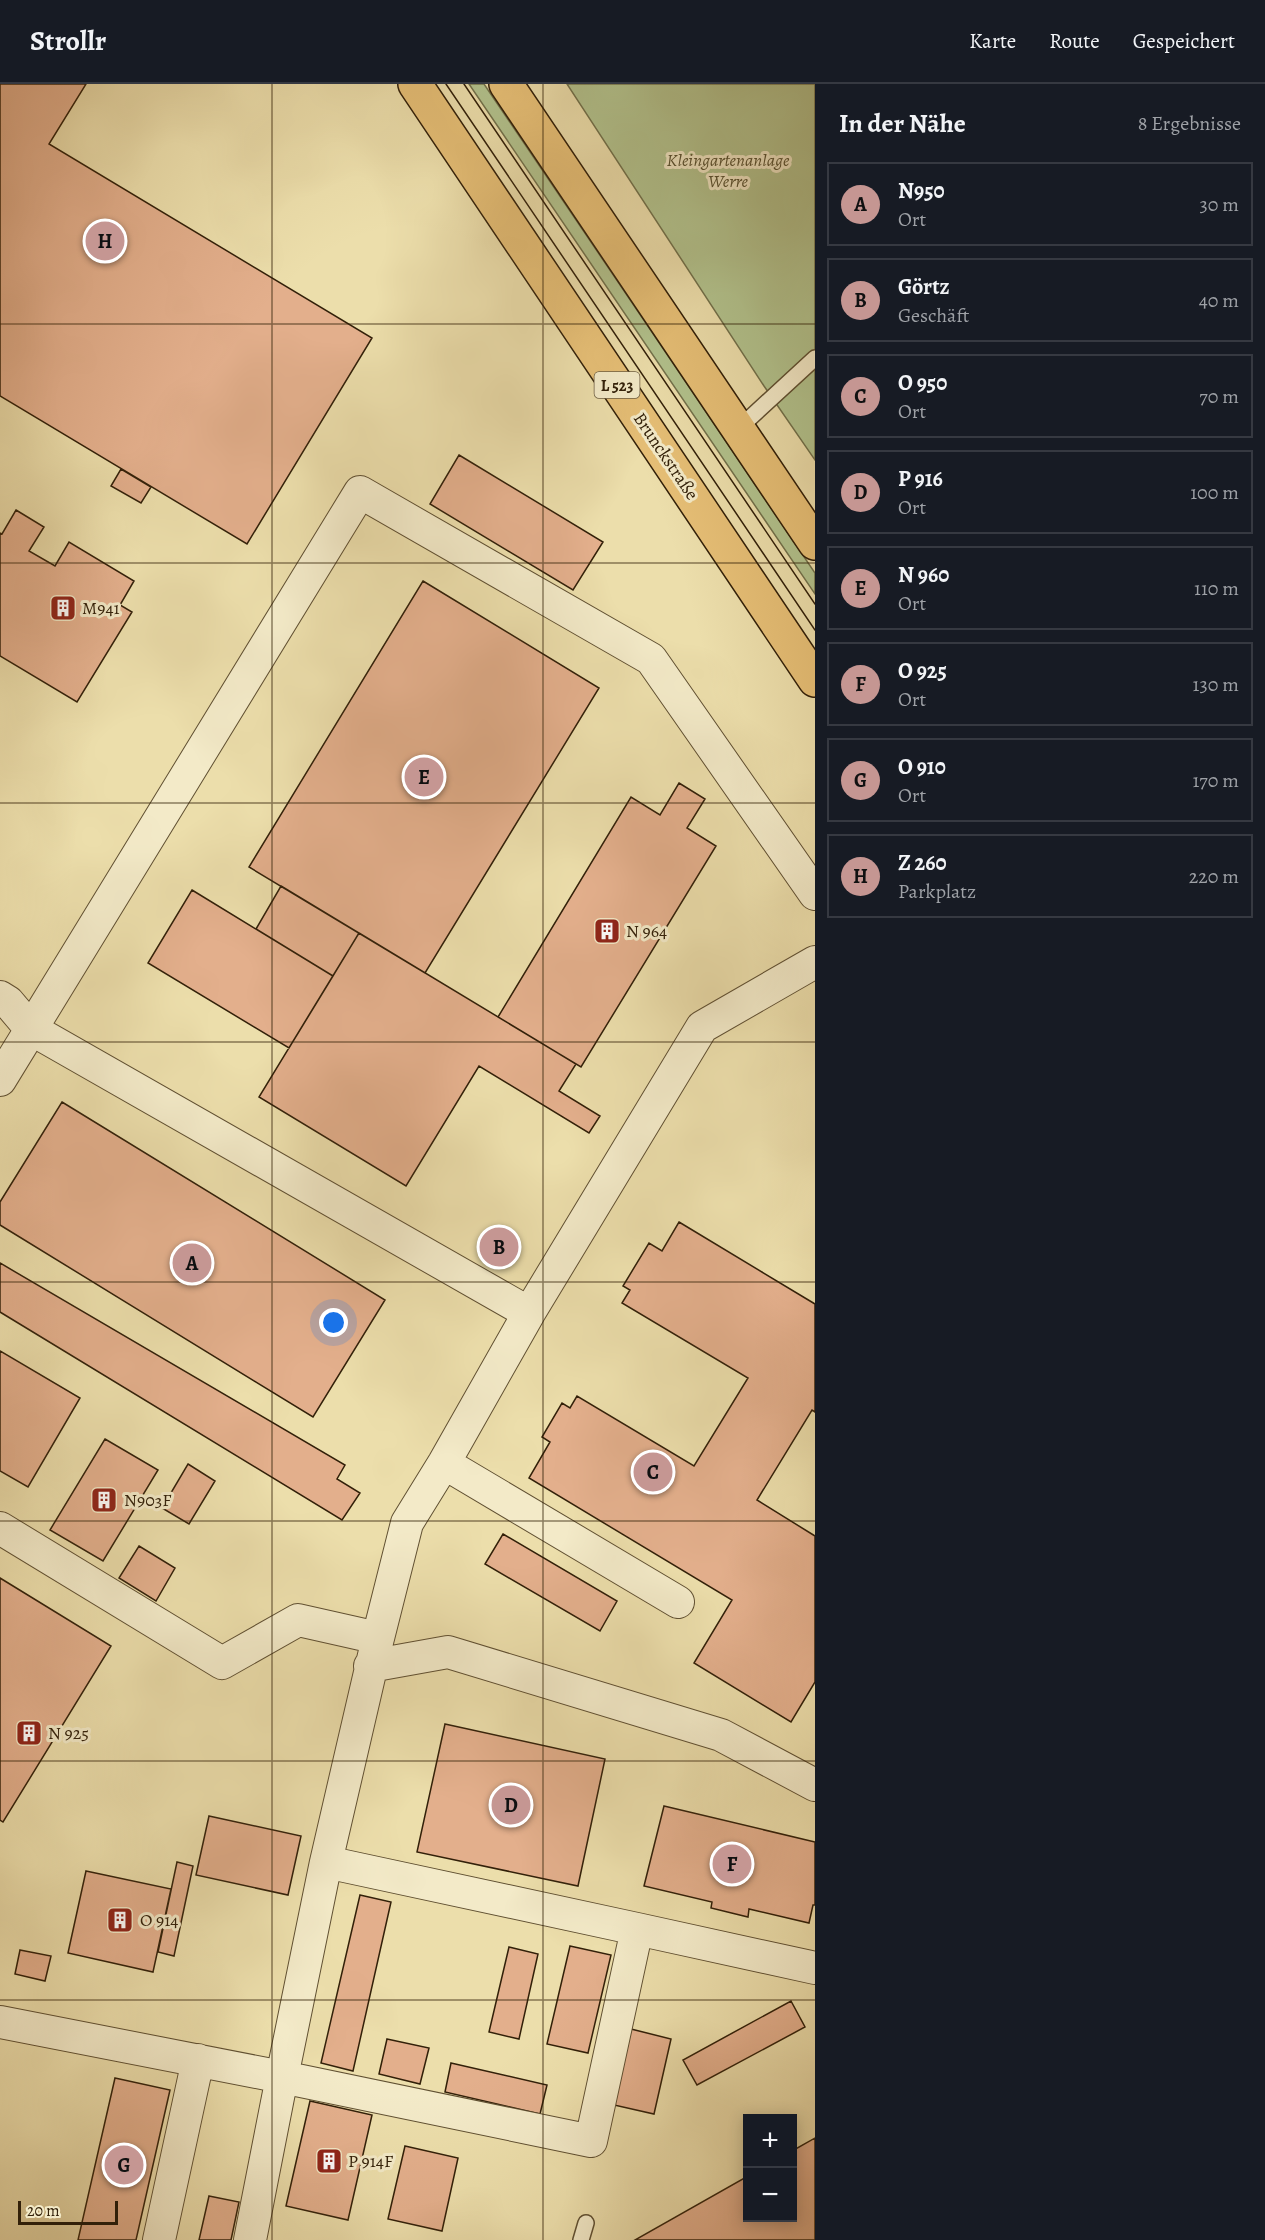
<!DOCTYPE html>
<html lang="de">
<head>
<meta charset="utf-8">
<style>
	body { margin:0; font-family:Alegreya,serif; background:#20242c; color:#f1f3f6 }
	.controls { position:absolute; right:18px; bottom:18px; display:grid; overflow:hidden; border-radius:0px; box-shadow:0 3px 15px #0003 }
	.controls button { width:54px; height:54px; display:grid; place-items:center; padding:0; border:0; border-bottom:2px solid #363941; background:#171b24; color:#f1f3f6; font:30px sans-serif }
	.scale { position:absolute; left:18px; bottom:15px; width:100px; box-sizing:border-box; padding-left:6px; border:3px solid #322009; border-top:0; font-size:16px; line-height:21px; white-space:nowrap; color:#322009; -webkit-text-stroke:4px #f3eac8; paint-order:stroke }
	.you { position:absolute; left:334px; top:1239px; width:21px; height:21px; margin:-15px; border:4px solid #fff; border-radius:50%; background:#1a73e8; box-shadow:0 0 0 9px #1a73e833 }
	.badge { display:grid; place-items:center; width:39px; height:39px; border-radius:50%; background:#c59692; color:#111; font-size:20px; font-weight:700 }
	.pin { position:absolute; translate:-50% -50%; border:3px solid #fff; box-shadow:0 2px 6px #0006 }
	.list { margin:0; padding:0; list-style:none }
	h2 { display:flex; justify-content:space-between; align-items:center; height:78px; margin:0; padding:0 24px; font-size:26px }
	h2 small { font-size:20px; font-weight:400; color:#9ea1a6 }
	.list li { display:grid; grid-template-columns:39px 1fr auto; gap:18px; align-items:center; box-sizing:border-box; height:84px; margin:0 12px 12px; padding:0 12px; border:2px solid #363941; border-radius:0px }
	.list b { display:block; font-size:22px; white-space:nowrap }
	.list p { margin:0; font-size:20px; white-space:nowrap; color:#9ea1a6 }
	.list em { font-size:20px; font-style:normal; color:#9ea1a6 }
	.map { position:relative; flex:none; width:815px; height:2156px; overflow:hidden }
	header { display:flex; align-items:center; gap:36px; box-sizing:border-box; height:84px; padding:0 30px; background:#171b24; border-bottom:2px solid #363941 }
	header strong { font-size:28px }
	nav { display:flex; gap:33px; margin-inline-start:auto; font-size:21px }
	main { display:flex }
	aside { flex:1; background:#171b24 }
	.map>svg:first-child { display:block }
	.green { fill:#b2c28d; stroke:#72714b; stroke-width:1.5 }
	.building { fill:#e3af8c; stroke:#322009; stroke-width:1.5 }
	.lines { fill:none; stroke-linecap:round; stroke-linejoin:round }
	.lane-casing { stroke:#605032; stroke-width:18 }
	.street-casing { stroke:#605032; stroke-width:34 }
	.primary-casing { stroke:#322009; stroke-width:36 }
	.lane { stroke:#f3eac8; stroke-width:15 }
	.street { stroke:#f3eac8; stroke-width:32 }
	.primary { stroke:#e6bf76; stroke-width:33 }
	.tram { stroke:#322009; stroke-width:1.5 }
	.grid { fill:none; stroke:#322009; stroke-width:1.5; stroke-opacity:0.55 }
	.labels { text-anchor:middle; stroke-width:6; stroke-linejoin:round; paint-order:stroke }
	.shield { fill:#f3eac8; stroke:#6c5d42; stroke-width:1.5 }
	.shield-label { font-size:16px; font-weight:bold; fill:#322009 }
	.park-label { font-size:18px; font-style:italic; fill:#585131; stroke:#f3eac8 }
	.street-label { font-size:18px; fill:#322009; stroke:#f3eac8 }
	.poi-label { font-size:18px; fill:#322009; stroke:#f3eac8; text-anchor:start }
</style>
</head>
<body>
<header>
<strong>Strollr</strong>
<nav><a>Karte</a><a>Route</a><a>Gespeichert</a></nav>
</header>
<main>
<div class="map">
<svg width="815" height="2156" viewBox="0 0 815 2156">
	<rect width="100%" height="100%" fill="#ecdeab"/>
	<filter id="stains"><feTurbulence type="fractalNoise" baseFrequency=".00333" numOctaves="4"/><feColorMatrix values="0 0 0 0 .2 0 0 0 0 .09 0 0 0 0 .02 0 0 0 .5 -.17"/></filter>
	<radialGradient id="worn" r=".72"><stop offset=".6" stop-color="#630" stop-opacity="0"/><stop offset="1" stop-color="#630" stop-opacity=".3"/></radialGradient>
	<path class="green" d="M 469,0 L 484,0 L 815,489 L 815,510 Z
		M 567,0 L 815,0 L 815,376 L 764,302 Z"/>
	<path class="building" d="M 0,0 L 86,0 L 49,60 L 372,254 L 247,460 L 0,312 Z
		M 459,371 L 603,458 L 573,506 L 430,420 Z
		M 121,385 L 151,403 L 141,419 L 111,402 Z
		M 16,426 L 44,443 L 29,467 L 55,482 L 69,458 L 134,497 L 120,521 L 132,528 L 77,618 L 0,572 L 0,449 L 2,450 Z
		M 423,497 L 599,604 L 425,889 L 249,783 Z
		M 679,699 L 705,715 L 687,744 L 716,762 L 581,983 L 498,933 L 631,713 L 660,731 Z
		M 281,802 L 359,849 L 333,892 L 256,845 Z
		M 192,806 L 333,892 L 289,964 L 148,879 Z
		M 359,849 L 576,980 L 559,1007 L 600,1032 L 589,1049 L 479,982 L 406,1102 L 259,1013 Z
		M 62,1018 L 385,1216 L 313,1333 L 0,1141 L 0,1118 Z
		M 679,1138 L 815,1220 L 815,1328 L 812,1326 L 757,1416 L 815,1452 L 815,1598 L 791,1638 L 694,1579 L 732,1516 L 529,1394 L 550,1358 L 542,1353 L 562,1319 L 570,1324 L 577,1312 L 694,1382 L 748,1294 L 622,1219 L 630,1206 L 623,1202 L 649,1159 L 662,1167 Z
		M 0,1179 L 345,1381 L 337,1395 L 360,1409 L 342,1436 L 0,1228 Z
		M 0,1267 L 80,1314 L 28,1403 L 0,1387 Z
		M 105,1355 L 158,1386 L 103,1477 L 50,1446 Z
		M 188,1380 L 215,1397 L 189,1440 L 162,1424 Z
		M 503,1450 L 617,1517 L 600,1547 L 485,1480 Z
		M 139,1462 L 175,1484 L 156,1517 L 119,1494 Z
		M 0,1494 L 111,1562 L 3,1738 L 0,1736 Z
		M 445,1640 L 605,1675 L 578,1802 L 417,1768 Z
		M 664,1722 L 815,1758 L 815,1821 L 813,1821 L 809,1839 L 749,1825 L 748,1833 L 711,1824 L 712,1818 L 644,1802 Z
		M 209,1732 L 301,1752 L 288,1811 L 196,1791 Z
		M 177,1778 L 193,1782 L 174,1872 L 158,1868 Z
		M 86,1787 L 171,1805 L 153,1888 L 68,1869 Z
		M 360,1811 L 391,1818 L 353,1987 L 321,1979 Z
		M 570,1862 L 611,1871 L 588,1969 L 547,1960 Z
		M 509,1863 L 538,1870 L 519,1955 L 489,1948 Z
		M 20,1866 L 51,1872 L 45,1897 L 15,1890 Z
		M 791,1917 L 805,1943 L 697,2001 L 683,1976 Z
		M 631,1945 L 671,1955 L 654,2030 L 614,2021 Z
		M 387,1955 L 429,1964 L 420,2000 L 379,1990 Z
		M 451,1979 L 547,2001 L 540,2030 L 445,2008 Z
		M 115,1994 L 170,2006 L 136,2156 L 78,2156 Z
		M 310,2017 L 372,2031 L 348,2136 L 286,2122 Z
		M 815,2054 L 815,2156 L 635,2156 L 748,2092 L 748,2134 L 792,2134 L 792,2067 Z
		M 405,2062 L 458,2074 L 442,2147 L 388,2135 Z
		M 209,2112 L 239,2118 L 231,2156 L 199,2156 Z"/>
	<g class="lines">
		<defs>
			<path id="lane" d="M 738,345 L 815,274
				M 581,2156 L 586,2139"/>
			<path id="street" d="M 0,913 L 8,918 L 31,945 L 529,1229 L 702,943 L 815,878
				M 0,996 L 360,408 L 651,575 L 815,810
				M 444,1379 L 678,1518
				M 0,1444 L 222,1579 L 298,1536 L 378,1554 L 407,1439 L 444,1379 L 529,1229
				M 370,1582 L 448,1568 L 721,1651 L 815,1701
				M 637,1845 L 815,1884
				M 0,1938 L 282,1993 L 326,1778 L 378,1554
				M 159,2156 L 198,1976
				M 250,2156 L 282,1993 L 591,2057 L 637,1845 L 326,1778"/>
			<path id="primary" d="M 415,0 L 815,596
				M 506,0 L 815,459"/>
		</defs>
		<use href="#lane" class="lane-casing"/>
		<use href="#street" class="street-casing"/>
		<use href="#primary" class="primary-casing"/>
		<use href="#lane" class="lane"/>
		<use href="#street" class="street"/>
		<use href="#primary" class="primary"/>
		<path class="tram" d="M 446,0 L 815,546
			M 464,0 L 815,520"/>
	</g>
	<path class="grid" d="M 272,0 L 272,2156M 543,0 L 543,2156M 0,240 L 815,240M 0,479 L 815,479M 0,719 L 815,719M 0,958 L 815,958M 0,1198 L 815,1198M 0,1437 L 815,1437M 0,1677 L 815,1677M 0,1916 L 815,1916"/>
	<defs>
		<symbol id="building-square" viewBox="-11 -11 22 22"><rect x="-9" y="-9" width="18" height="18" rx="4" fill="#8f2418" stroke="#f3eac8"/><path d="M-4-6H4V6H1V3H-1V6H-4ZM-2.5-4.3h1.7v1.8h-1.7ZM.8-4.3h1.7v1.8H.8ZM-2.5-1h1.7V.8h-1.7ZM.8-1h1.7V.8H.8Z" fill="#fff"/></symbol>
	</defs>
	<g fill-rule="evenodd">
		<use href="#building-square" x="48" y="509" width="30" height="30"/>
		<use href="#building-square" x="592" y="832" width="30" height="30"/>
		<use href="#building-square" x="89" y="1401" width="30" height="30"/>
		<use href="#building-square" x="14" y="1634" width="30" height="30"/>
		<use href="#building-square" x="105" y="1821" width="30" height="30"/>
		<use href="#building-square" x="314" y="2062" width="30" height="30"/>
	</g>
	<g class="labels">
		<rect class="shield" x="594.5" y="288" width="45" height="26" rx="4.5"/>
		<g class="shield-label">
			<text x="617" y="307">L 523</text>
		</g>
		<g class="park-label">
			<text x="728" y="82">Kleingartenanlage<tspan x="728" dy="21">Werre</tspan></text>
		</g>
		<g class="street-label">
			<text transform="translate(666 372) rotate(56)" y="6">Brunckstraße</text>
		</g>
		<g class="poi-label">
			<text x="82" y="530">M941</text>
			<text x="626" y="853">N 964</text>
			<text x="124" y="1422">N903F</text>
			<text x="48" y="1655">N 925</text>
			<text x="140" y="1842">O 914</text>
			<text x="348" y="2083">P 914F</text>
		</g>
	</g>
	<rect width="100%" height="100%" filter="url(#stains)"/>
	<rect width="100%" height="100%" fill="url(#worn)"/>
</svg>
<div class="controls">
<button>+</button>
<button>−</button>
</div>
<div class="scale">20 m</div>
<div class="you"></div>
<div class="pin badge" style="left:192px;top:1179px">A</div>
<div class="pin badge" style="left:499px;top:1163px">B</div>
<div class="pin badge" style="left:653px;top:1388px">C</div>
<div class="pin badge" style="left:511px;top:1721px">D</div>
<div class="pin badge" style="left:424px;top:693px">E</div>
<div class="pin badge" style="left:732px;top:1780px">F</div>
<div class="pin badge" style="left:124px;top:2081px">G</div>
<div class="pin badge" style="left:105px;top:157px">H</div>
</div>
<aside>
<h2>In der Nähe<small>8 Ergebnisse</small></h2>
<ul class="list">
<li><span class="badge">A</span><div><b>N950</b><p>Ort</p></div><em>30 m</em></li>
<li><span class="badge">B</span><div><b>Görtz</b><p>Geschäft</p></div><em>40 m</em></li>
<li><span class="badge">C</span><div><b>O 950</b><p>Ort</p></div><em>70 m</em></li>
<li><span class="badge">D</span><div><b>P 916</b><p>Ort</p></div><em>100 m</em></li>
<li><span class="badge">E</span><div><b>N 960</b><p>Ort</p></div><em>110 m</em></li>
<li><span class="badge">F</span><div><b>O 925</b><p>Ort</p></div><em>130 m</em></li>
<li><span class="badge">G</span><div><b>O 910</b><p>Ort</p></div><em>170 m</em></li>
<li><span class="badge">H</span><div><b>Z 260</b><p>Parkplatz</p></div><em>220 m</em></li>
</ul>
</aside>
</main>
</body>
</html>
